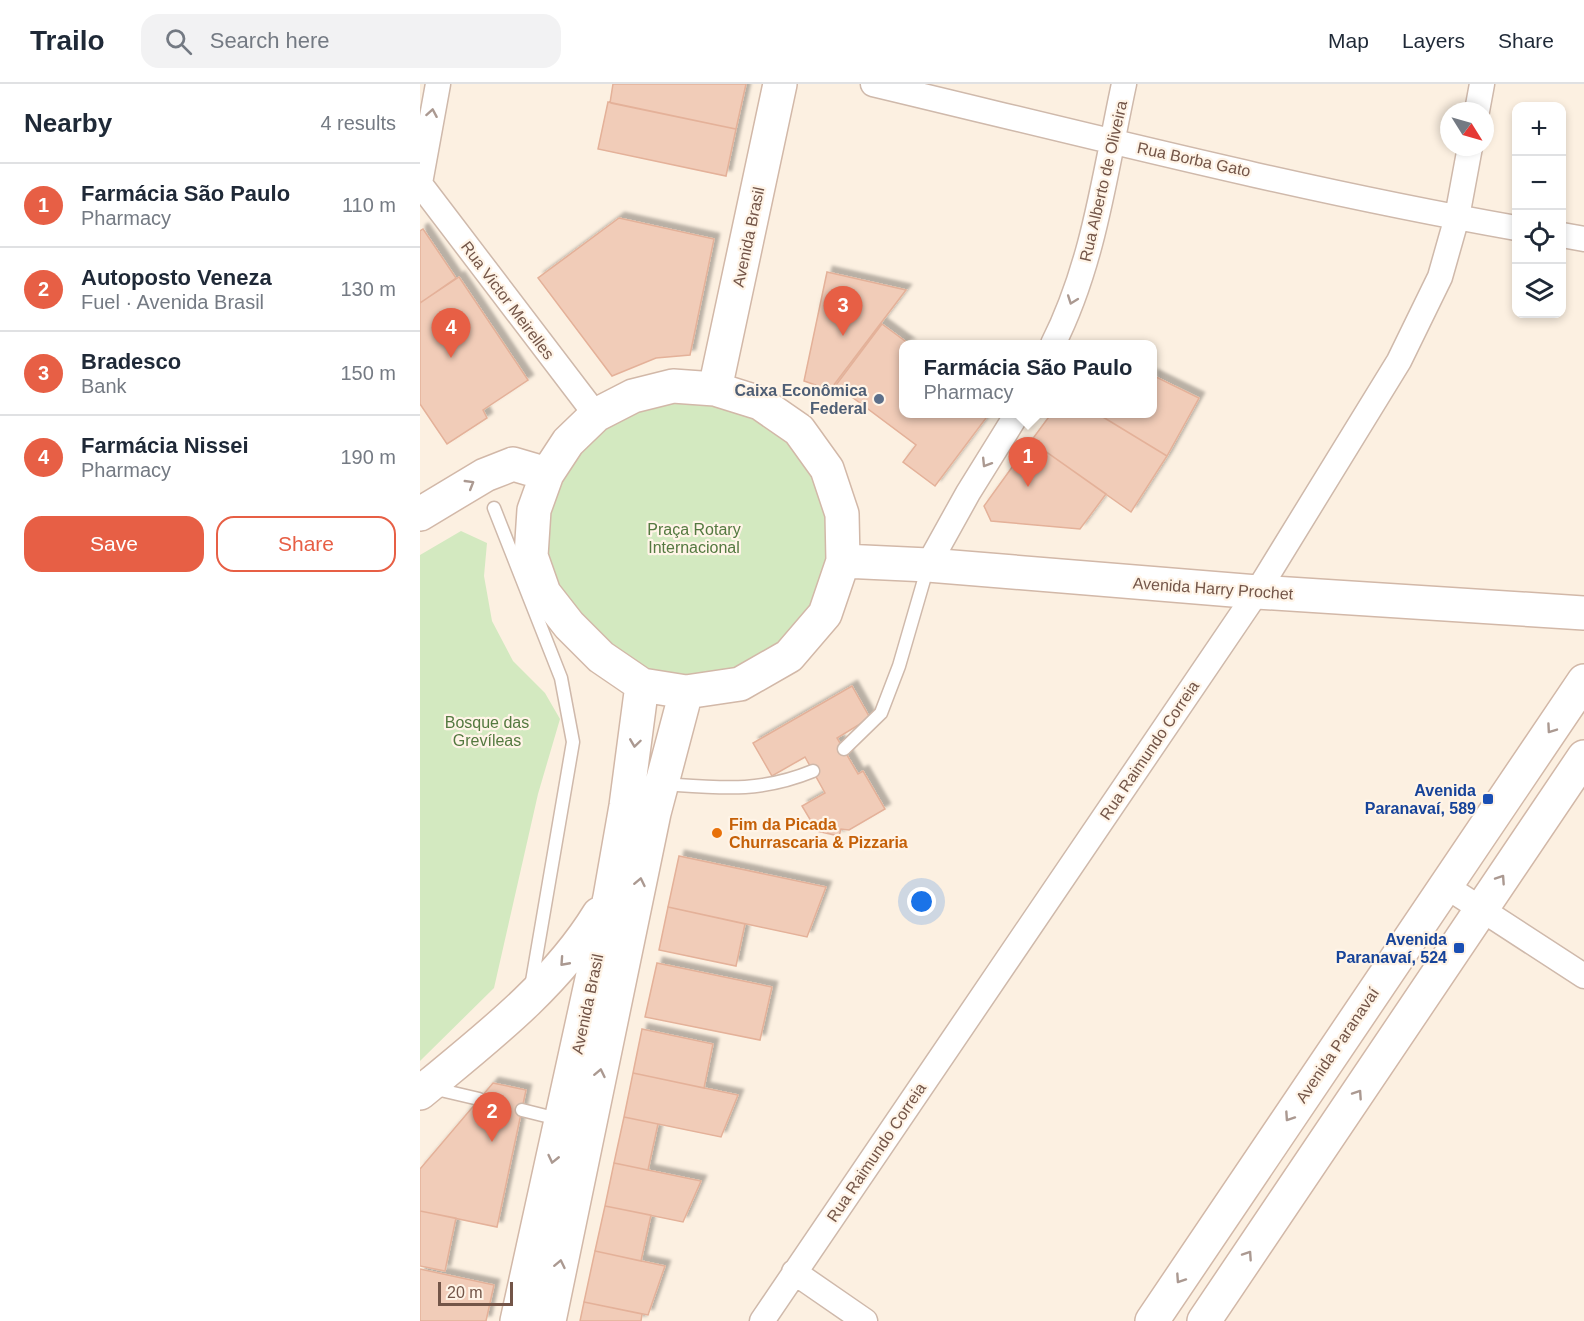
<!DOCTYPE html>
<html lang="en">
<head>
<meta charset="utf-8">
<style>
	body { margin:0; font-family:Arial,sans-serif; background:#f2f2f3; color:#1f2937 }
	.controls { position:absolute; right:18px; top:18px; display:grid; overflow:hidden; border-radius:12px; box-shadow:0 3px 9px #0003 }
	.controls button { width:54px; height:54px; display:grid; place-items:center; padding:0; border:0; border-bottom:2px solid #e0e1e3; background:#fff; color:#1f2937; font:30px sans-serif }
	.compass { position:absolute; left:1020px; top:18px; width:54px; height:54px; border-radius:50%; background:#fff; box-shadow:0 3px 9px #0003; rotate:127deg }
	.scale { position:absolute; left:18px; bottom:15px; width:75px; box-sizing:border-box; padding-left:6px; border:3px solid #735548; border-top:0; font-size:16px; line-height:21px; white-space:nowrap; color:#735548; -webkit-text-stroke:4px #fff4e7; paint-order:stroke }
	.you { position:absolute; left:502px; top:818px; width:21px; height:21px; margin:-15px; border:4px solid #fff; border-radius:50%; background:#1a73e8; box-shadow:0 0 0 9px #1a73e833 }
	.badge { display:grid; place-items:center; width:39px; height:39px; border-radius:50%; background:#e75f45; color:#fff; font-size:20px; font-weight:700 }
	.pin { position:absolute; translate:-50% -50px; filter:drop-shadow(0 2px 3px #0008) }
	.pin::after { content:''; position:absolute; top:32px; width:21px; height:18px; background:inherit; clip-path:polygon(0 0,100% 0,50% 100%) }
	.popup { position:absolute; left:479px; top:256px; width:258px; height:78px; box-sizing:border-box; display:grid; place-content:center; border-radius:12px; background:#fff; filter:drop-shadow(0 2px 4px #0005); font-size:20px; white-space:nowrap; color:#747a83 }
	.popup b { font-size:22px; color:#1f2937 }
	.popup::after { content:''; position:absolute; left:50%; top:100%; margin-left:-12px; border:12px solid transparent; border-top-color:#fff }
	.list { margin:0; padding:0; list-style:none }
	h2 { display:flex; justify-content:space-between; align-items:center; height:78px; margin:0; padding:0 24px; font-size:26px }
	h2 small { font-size:20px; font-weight:400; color:#747a83 }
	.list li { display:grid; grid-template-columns:39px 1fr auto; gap:18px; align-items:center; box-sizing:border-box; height:84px; padding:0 24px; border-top:2px solid #e0e1e3 }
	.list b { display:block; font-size:22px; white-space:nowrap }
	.list p { margin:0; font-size:20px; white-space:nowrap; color:#747a83 }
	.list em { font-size:20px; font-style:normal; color:#747a83 }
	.actions { display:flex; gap:12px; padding:18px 24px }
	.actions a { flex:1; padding:14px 0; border:2px solid #e75f45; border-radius:18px; text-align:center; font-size:21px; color:#e75f45 }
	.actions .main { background:#e75f45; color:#fff }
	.icon { flex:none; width:33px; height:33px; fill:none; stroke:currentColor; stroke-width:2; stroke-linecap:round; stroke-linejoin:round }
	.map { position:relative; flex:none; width:1164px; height:1237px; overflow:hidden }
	header { display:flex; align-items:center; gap:36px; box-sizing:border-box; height:84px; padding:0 30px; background:#fff; border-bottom:2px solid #e0e1e3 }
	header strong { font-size:28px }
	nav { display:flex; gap:33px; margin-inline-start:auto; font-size:21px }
	.search { width:420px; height:54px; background:#f2f2f3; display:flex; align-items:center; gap:15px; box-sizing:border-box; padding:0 21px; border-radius:18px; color:#747a83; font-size:22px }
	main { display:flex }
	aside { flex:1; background:#fff }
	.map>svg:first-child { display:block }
	.green { fill:#d3e9c0 }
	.building { fill:#f1ccb8; stroke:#e4b199; stroke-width:1.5; filter:url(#shadow) }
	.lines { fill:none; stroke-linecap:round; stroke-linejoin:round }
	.lane-casing { stroke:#cfb9ab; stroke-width:15 }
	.street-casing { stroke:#cfb9ab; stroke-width:27 }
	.secondary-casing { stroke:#d2b8a8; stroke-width:36 }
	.lane { stroke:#fff; stroke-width:12 }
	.street { stroke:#fff; stroke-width:24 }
	.secondary { stroke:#fff; stroke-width:33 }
	.oneway { stroke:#ab9991 }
	.service-dot { fill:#5c6f8a; stroke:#fff4e7; stroke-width:2 }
	.transit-dot { fill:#1a4fb4; stroke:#fff4e7; stroke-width:2 }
	.food-dot { fill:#e8710a; stroke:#fff4e7; stroke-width:2 }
	.labels { text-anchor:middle; stroke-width:4.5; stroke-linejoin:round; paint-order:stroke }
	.street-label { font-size:16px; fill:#735548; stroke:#fff4e7 }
	.service-label { font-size:16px; font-weight:bold; fill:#4e5e75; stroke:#fff4e7; text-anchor:end }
	.park-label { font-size:16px; fill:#547940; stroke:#fff4e7 }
	.transit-label { font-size:16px; font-weight:bold; fill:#164399; stroke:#fff4e7; text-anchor:end }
	.food-label { font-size:16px; font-weight:bold; fill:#c56008; stroke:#fff4e7; text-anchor:start }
</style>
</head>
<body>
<header>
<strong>Trailo</strong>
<div class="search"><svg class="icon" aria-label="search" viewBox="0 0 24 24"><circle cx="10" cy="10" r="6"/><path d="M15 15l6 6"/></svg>Search here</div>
<nav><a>Map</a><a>Layers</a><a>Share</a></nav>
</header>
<main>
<aside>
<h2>Nearby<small>4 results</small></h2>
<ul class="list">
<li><span class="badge">1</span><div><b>Farmácia São Paulo</b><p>Pharmacy</p></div><em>110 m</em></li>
<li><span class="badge">2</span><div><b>Autoposto Veneza</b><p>Fuel · Avenida Brasil</p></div><em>130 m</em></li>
<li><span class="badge">3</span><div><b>Bradesco</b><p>Bank</p></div><em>150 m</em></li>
<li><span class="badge">4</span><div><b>Farmácia Nissei</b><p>Pharmacy</p></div><em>190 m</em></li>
</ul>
<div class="actions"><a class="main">Save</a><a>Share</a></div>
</aside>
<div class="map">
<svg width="1164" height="1237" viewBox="0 0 1164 1237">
	<defs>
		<filter id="shadow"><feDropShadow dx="5.5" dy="-5.5" stdDeviation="1.5" flood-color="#0004"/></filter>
	</defs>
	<rect width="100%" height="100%" fill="#fcf0e1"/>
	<path class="green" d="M 253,302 L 379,346 L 423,477 L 369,572 L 266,608 L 149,541 L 114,426 L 148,358 Z
		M 41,447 L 67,459 L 64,492 L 72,537 L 93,577 L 125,609 L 140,635 L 118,710 L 74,904 L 0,977 L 0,471 Z"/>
	<path class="building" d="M 193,0 L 326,0 L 316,45 L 190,19 Z
		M 188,18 L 316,45 L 306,92 L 178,65 Z
		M 199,134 L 294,155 L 270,271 L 236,274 L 192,292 L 118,194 Z
		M 3,145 L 36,194 L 0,219 L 0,147 Z
		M 407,188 L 486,206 L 410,306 L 384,297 Z
		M 39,193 L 108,296 L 63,326 L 67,334 L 27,360 L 0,320 L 0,219 Z
		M 462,240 L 489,260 L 484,260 L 484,330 L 569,330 L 515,402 L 483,378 L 496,361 L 416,301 Z
		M 732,291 L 779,314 L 747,372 L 678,330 L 732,330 Z
		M 631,330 L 678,330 L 747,372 L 711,428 L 611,357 Z
		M 611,357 L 686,410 L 660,445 L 571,437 L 564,422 Z
		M 432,602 L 450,634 L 417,654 L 438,690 L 443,687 L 465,725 L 429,746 L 421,745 L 419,752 L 397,747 L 382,722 L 405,709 L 385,673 L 352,692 L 333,659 Z
		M 259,772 L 406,803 L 387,853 L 248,823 Z
		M 248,823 L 325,840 L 316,882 L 239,866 Z
		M 237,879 L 352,903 L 340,956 L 225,933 Z
		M 222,945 L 293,960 L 284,1004 L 213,989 Z
		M 213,989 L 318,1011 L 301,1053 L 204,1033 Z
		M 73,999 L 106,1006 L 77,1143 L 0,1127 L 0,1085 Z
		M 204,1033 L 238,1040 L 228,1086 L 194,1079 Z
		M 194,1079 L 281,1097 L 263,1138 L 185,1122 Z
		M 185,1122 L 231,1131 L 221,1177 L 175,1167 Z
		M 0,1127 L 36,1134 L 25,1187 L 0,1182 Z
		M 175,1167 L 245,1182 L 228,1231 L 164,1218 Z
		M 0,1185 L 74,1201 L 66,1237 L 0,1237 Z
		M 164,1218 L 222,1230 L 221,1237 L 160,1237 Z"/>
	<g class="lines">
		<defs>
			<path id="lane" d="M 74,424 L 141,594 L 153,658 L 111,903
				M 424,665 L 461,629 L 479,582 L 508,482
				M 244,700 C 301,704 339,709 393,687
				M 12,1004 L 59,1015
				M 102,1026 L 138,1035"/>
			<path id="street" d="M 453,0 C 667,51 880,106 1096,144
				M 1057,27 L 1062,0
				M 0,99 L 18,0
				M 0,100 L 176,331
				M 1142,151 L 1164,155
				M 633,260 C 674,179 685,88 704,0
				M 508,481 L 548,409 L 597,330
				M 1024,801 L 1164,892
				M 374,1188 L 445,1237
				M 342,1237 L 837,508 L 979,277 L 1020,193 L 1037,133 L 1050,63"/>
			<path id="secondary" d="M 253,302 L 295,305 L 340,319 L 379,346 L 407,385 L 422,430 L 423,477 L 405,530 L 369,572 L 320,600 L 266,608 L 222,601 L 181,573 L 149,541 L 124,509 L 111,472 L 114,426 L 127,390 L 148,358 L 176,331 L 213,312 Z
				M 295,305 L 360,0
				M 0,430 L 65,391 L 93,380 L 127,390
				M 423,477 L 508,481 L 837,508 L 1164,529
				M 0,1009 C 64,956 135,902 179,830
				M 97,1237 L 190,813 L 206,722 L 222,601
				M 129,1237 L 234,729 L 266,608
				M 732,1237 L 1164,597
				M 784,1237 L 1164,673"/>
		</defs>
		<use href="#lane" class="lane-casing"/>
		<use href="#street" class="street-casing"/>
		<use href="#secondary" class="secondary-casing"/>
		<use href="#lane" class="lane"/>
		<use href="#street" class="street"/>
		<use href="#secondary" class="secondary"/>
	</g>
	<defs><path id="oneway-chevron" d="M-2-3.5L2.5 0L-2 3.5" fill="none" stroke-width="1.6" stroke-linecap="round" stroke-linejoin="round" transform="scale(1.5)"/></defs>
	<g class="oneway">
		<use href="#oneway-chevron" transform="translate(12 29) rotate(-80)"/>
		<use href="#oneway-chevron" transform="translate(652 216) rotate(110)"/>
		<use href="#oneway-chevron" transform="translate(566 379) rotate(122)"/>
		<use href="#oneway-chevron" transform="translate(50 400) rotate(-31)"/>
		<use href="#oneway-chevron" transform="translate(1131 645) rotate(125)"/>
		<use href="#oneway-chevron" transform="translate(215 659) rotate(98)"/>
		<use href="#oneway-chevron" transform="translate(1081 795) rotate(-56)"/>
		<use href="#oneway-chevron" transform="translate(220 798) rotate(-78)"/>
		<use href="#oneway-chevron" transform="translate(144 878) rotate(132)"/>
		<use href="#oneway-chevron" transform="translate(180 989) rotate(-78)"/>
		<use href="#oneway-chevron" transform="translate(938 1010) rotate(-56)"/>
		<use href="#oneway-chevron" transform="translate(869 1033) rotate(124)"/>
		<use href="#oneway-chevron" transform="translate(133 1075) rotate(103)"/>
		<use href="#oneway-chevron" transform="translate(828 1171) rotate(-56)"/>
		<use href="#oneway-chevron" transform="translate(140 1180) rotate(-78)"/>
		<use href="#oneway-chevron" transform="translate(760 1195) rotate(124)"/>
	</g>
	<circle class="service-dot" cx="459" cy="315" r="6"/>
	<g class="transit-dot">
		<rect x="1062" y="709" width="12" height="12" rx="3"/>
		<rect x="1033" y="858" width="12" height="12" rx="3"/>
	</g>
	<circle class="food-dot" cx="297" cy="749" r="6"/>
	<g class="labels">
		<g class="street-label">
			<text transform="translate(774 75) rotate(12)" y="6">Rua Borba Gato</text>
			<text transform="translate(683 97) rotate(-77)" y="6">Rua Alberto de Oliveira</text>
			<text transform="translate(328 153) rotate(-78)" y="6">Avenida Brasil</text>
			<text transform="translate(88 216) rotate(53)" y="6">Rua Victor Meirelles</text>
			<text transform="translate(793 504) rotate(4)" y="6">Avenida Harry Prochet</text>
			<text transform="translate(729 666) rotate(-56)" y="6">Rua Raimundo Correia</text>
			<text transform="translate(167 920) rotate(-78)" y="6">Avenida Brasil</text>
			<text transform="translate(917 961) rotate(-56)" y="6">Avenida Paranavaí</text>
			<text transform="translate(456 1068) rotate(-56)" y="6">Rua Raimundo Correia</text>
		</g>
		<g class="service-label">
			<text x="447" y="312">Caixa Econômica<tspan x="447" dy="18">Federal</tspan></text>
		</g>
		<g class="park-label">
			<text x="274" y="451">Praça Rotary<tspan x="274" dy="18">Internacional</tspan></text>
			<text x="67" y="644">Bosque das<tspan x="67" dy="18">Grevíleas</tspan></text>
		</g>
		<g class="transit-label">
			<text x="1056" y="712">Avenida<tspan x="1056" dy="18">Paranavaí, 589</tspan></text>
			<text x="1027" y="861">Avenida<tspan x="1027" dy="18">Paranavaí, 524</tspan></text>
		</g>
		<g class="food-label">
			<text x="309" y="746">Fim da Picada<tspan x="309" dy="18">Churrascaria &amp; Pizzaria</tspan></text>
		</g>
	</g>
</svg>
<div class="controls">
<button>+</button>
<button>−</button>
<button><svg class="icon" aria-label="locate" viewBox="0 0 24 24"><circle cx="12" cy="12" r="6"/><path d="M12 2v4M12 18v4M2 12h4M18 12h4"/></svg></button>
<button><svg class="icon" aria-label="layers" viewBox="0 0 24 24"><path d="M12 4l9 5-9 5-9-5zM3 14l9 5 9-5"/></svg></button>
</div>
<svg class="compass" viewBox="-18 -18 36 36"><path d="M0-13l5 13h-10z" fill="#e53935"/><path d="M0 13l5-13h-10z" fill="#747a83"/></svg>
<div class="scale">20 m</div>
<div class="you"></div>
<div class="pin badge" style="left:608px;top:403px">1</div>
<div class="popup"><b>Farmácia São Paulo</b>Pharmacy</div>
<div class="pin badge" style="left:72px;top:1058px">2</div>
<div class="pin badge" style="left:423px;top:252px">3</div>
<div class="pin badge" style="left:31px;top:274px">4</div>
</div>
</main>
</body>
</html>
